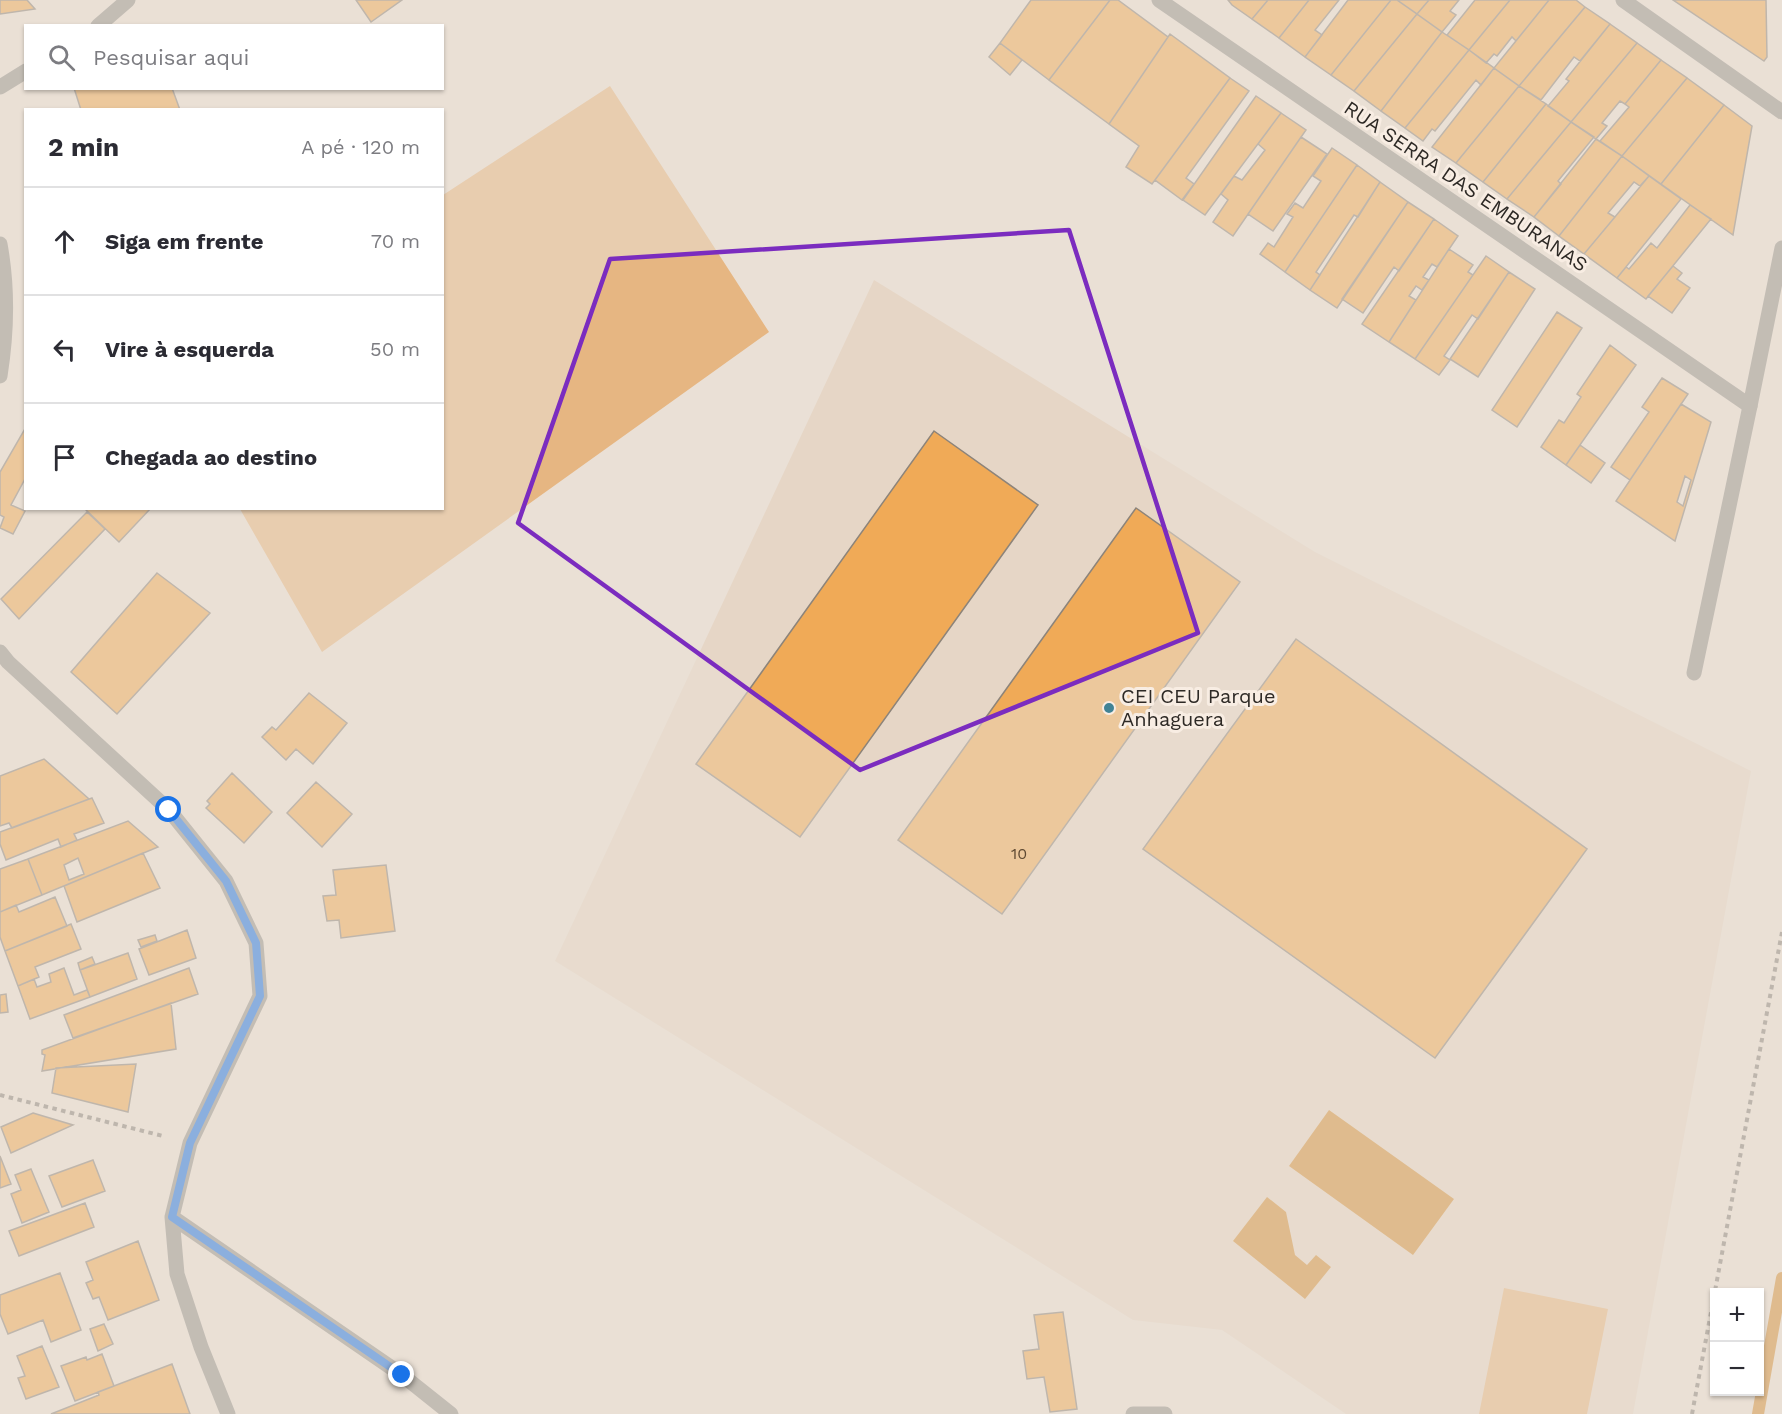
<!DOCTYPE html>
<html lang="pt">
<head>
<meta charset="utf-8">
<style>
	body { margin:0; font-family:"Work Sans",sans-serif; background:#f7f7f7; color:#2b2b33 }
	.controls { position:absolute; right:18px; bottom:18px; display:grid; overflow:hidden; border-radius:0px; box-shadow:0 2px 4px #0004 }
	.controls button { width:54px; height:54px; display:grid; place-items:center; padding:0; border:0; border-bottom:2px solid #e1e1e2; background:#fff; color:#2b2b33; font:30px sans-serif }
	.stop { position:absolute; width:18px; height:18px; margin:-14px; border:4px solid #1a73e8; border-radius:50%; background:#fff }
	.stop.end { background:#1a73e8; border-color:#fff; box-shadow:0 2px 6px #0008 }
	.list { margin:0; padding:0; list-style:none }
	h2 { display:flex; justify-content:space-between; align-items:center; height:78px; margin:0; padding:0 24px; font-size:26px }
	h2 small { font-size:20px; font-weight:400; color:#7c7c81 }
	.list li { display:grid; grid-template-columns:39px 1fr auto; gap:18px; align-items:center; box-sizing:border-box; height:108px; padding:0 24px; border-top:2px solid #e1e1e2 }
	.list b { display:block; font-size:22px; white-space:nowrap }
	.list em { font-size:20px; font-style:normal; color:#7c7c81 }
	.icon { flex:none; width:33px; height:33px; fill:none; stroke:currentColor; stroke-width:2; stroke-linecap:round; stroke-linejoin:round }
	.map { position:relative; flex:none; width:1782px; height:1414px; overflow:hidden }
	.search { position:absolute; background:#fff; box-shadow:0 2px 4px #0004; left:24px; top:24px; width:420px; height:66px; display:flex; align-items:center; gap:15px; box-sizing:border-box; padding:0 21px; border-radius:0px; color:#7c7c81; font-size:22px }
	.panel { position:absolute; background:#fff; box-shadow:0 2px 4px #0004; left:24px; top:108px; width:420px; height:402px; border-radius:0px }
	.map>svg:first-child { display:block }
	.built { fill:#e6d6c6 }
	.green { fill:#e6b682 }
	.water { fill:#d38f39 }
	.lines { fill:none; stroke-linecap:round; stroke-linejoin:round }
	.stream { stroke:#d38f39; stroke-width:12 }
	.building { fill:#f0aa57; stroke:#8d847a; stroke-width:1.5; fill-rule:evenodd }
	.path { stroke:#8b847d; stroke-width:4; stroke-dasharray:4.5 4.5; stroke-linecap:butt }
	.lane { stroke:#96928d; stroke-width:15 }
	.street { stroke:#96928d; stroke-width:15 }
	.route { stroke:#1a73e8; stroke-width:8 }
	.marked { fill:none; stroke:#7b2cbf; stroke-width:4.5; stroke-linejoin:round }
	.poi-dot { fill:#418395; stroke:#f8ede3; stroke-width:2 }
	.labels { text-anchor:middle; stroke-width:6; stroke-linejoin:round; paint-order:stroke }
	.number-label { font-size:16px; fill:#5e4932 }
	.street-label { font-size:20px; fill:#2d2925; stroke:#f8ede3 }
	.poi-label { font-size:20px; fill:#2d2925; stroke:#f8ede3; text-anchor:start }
</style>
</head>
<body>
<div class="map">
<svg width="1782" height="1414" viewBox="0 0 1782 1414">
	<rect width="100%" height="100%" fill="#eae0d6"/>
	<path class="built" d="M 874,280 L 1315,552 L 1751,771 L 1633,1414 L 1346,1414 L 1222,1330 L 1133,1320 L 555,961 Z"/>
	<path class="green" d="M 610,86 L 769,332 L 322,652 L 240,509 L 442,508 L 443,195 Z
		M 1504,1288 L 1608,1309 L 1587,1414 L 1479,1414 Z"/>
	<path class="water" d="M 1329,1110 L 1454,1199 L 1413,1255 L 1289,1166 Z
		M 1267,1197 L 1286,1212 L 1295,1255 L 1307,1265 L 1316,1255 L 1331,1267 L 1305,1299 L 1233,1241 Z"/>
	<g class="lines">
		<path class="stream" d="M 1758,1414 L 1782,1278"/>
	</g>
	<path class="building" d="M 0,0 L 27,0 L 35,9 L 0,14 Z
		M 356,0 L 402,0 L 371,22 Z
		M 1031,0 L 1110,0 L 1049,80 L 1000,43 Z
		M 1110,0 L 1118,0 L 1168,37 L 1109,124 L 1049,80 Z
		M 1228,0 L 1268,0 L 1252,19 L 1232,5 Z
		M 1268,0 L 1309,0 L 1279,38 L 1252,19 Z
		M 1309,0 L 1339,0 L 1315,30 L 1322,35 L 1305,57 L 1279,38 Z
		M 1348,0 L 1391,0 L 1331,75 L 1305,57 Z
		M 1391,0 L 1397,0 L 1417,14 L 1354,91 L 1331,75 Z
		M 1397,0 L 1429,0 L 1417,14 Z
		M 1429,0 L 1459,0 L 1450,11 L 1456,15 L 1442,32 L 1417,14 Z
		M 1475,0 L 1510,0 L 1469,50 L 1447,35 Z
		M 1510,0 L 1549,0 L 1516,41 L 1512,37 L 1497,56 L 1494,54 L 1486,63 L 1469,50 Z
		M 1549,0 L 1576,0 L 1585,7 L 1519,86 L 1494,68 Z
		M 1673,0 L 1766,0 L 1767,57 L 1764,61 Z
		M 1585,7 L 1610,24 L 1580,61 L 1574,57 L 1541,100 L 1519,86 Z
		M 1417,14 L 1442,32 L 1381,111 L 1354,91 Z
		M 1610,24 L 1637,43 L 1571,122 L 1548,106 L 1569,81 L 1566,79 Z
		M 1442,32 L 1469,50 L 1405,128 L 1381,111 Z
		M 1170,34 L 1230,78 L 1152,184 L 1126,167 L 1139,146 L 1109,124 Z
		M 1000,43 L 1022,60 L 1010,75 L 989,57 Z
		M 1637,43 L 1661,60 L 1625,104 L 1620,101 L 1602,123 L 1607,126 L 1596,139 L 1571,122 Z
		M 1469,50 L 1494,68 L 1481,85 L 1476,80 L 1435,131 L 1432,129 L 1423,141 L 1405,128 Z
		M 1661,60 L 1687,78 L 1622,156 L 1600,141 L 1629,107 L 1625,104 Z
		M 1494,68 L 1519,86 L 1456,163 L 1432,147 Z
		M 1230,78 L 1249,91 L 1186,178 L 1194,184 L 1182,200 L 1155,180 Z
		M 1687,78 L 1724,105 L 1661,184 L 1622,156 Z
		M 1519,86 L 1546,104 L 1483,182 L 1456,163 Z
		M 74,88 L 172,88 L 180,110 L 81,110 Z
		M 1256,96 L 1281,113 L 1205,215 L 1183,200 Z
		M 1546,104 L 1571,122 L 1507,199 L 1483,182 Z
		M 1724,105 L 1752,126 L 1733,235 L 1661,184 Z
		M 1281,113 L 1306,130 L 1233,236 L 1213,222 L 1228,200 L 1221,194 L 1234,176 L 1242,180 L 1265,150 L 1258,144 Z
		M 1571,122 L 1594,137 L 1558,181 L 1561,184 L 1534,217 L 1507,199 Z
		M 1301,137 L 1327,154 L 1273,231 L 1248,214 Z
		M 1596,139 L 1622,156 L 1559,236 L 1534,217 Z
		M 1332,148 L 1357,165 L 1285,272 L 1260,254 L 1268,243 L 1274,247 L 1293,217 L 1287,214 L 1295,203 L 1303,208 L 1321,181 L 1313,176 Z
		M 1622,156 L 1649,176 L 1640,186 L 1634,182 L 1608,213 L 1615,217 L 1584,254 L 1559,236 Z
		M 1357,165 L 1380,182 L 1358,217 L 1354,215 L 1316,272 L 1320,275 L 1310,290 L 1285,272 Z
		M 1649,176 L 1681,199 L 1617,278 L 1584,254 Z
		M 1380,182 L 1408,202 L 1337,308 L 1310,290 Z
		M 1408,202 L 1434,219 L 1399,271 L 1394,267 L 1363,313 L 1342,299 Z
		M 1690,205 L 1711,219 L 1646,299 L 1617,278 L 1626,267 L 1629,269 L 1651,243 L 1657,248 Z
		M 1434,219 L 1458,236 L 1437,267 L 1432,264 L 1423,277 L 1429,280 L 1422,290 L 1416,286 L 1409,296 L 1416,300 L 1389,342 L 1362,324 Z
		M 1449,249 L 1473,265 L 1468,272 L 1473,275 L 1415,359 L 1389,342 Z
		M 1486,256 L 1509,272 L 1478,319 L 1472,315 L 1444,356 L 1450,360 L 1439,375 L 1415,359 Z
		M 1673,266 L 1682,273 L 1677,279 L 1690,288 L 1672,313 L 1648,296 Z
		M 1509,272 L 1535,289 L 1478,377 L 1450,359 Z
		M 1557,312 L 1582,328 L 1517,427 L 1492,410 Z
		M 1610,345 L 1636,365 L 1566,465 L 1541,447 L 1559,420 L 1564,423 L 1581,397 L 1577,394 Z
		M 1662,378 L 1688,394 L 1630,480 L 1611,467 L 1649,412 L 1642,407 Z
		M 1681,404 L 1711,422 L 1675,541 L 1616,501 ZM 1685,476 L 1691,480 L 1683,506 L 1677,502 Z
		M 26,427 L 26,477 L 11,505 L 25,511 L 13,534 L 0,528 L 4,517 L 0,515 L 0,472 Z
		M 934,431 L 1038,505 L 800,837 L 696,764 Z
		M 1580,445 L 1605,463 L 1591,483 L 1566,465 Z
		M 84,508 L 151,508 L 119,542 Z
		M 1136,508 L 1240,582 L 1002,914 L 898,840 Z
		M 87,512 L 105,529 L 19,619 L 1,599 Z
		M 157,573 L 210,613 L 117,714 L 71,672 Z
		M 1296,639 L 1587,849 L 1435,1058 L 1143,849 Z
		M 309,693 L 347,723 L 313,764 L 296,749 L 286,760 L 262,737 L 272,727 L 276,730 Z
		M 44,759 L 89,799 L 12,828 L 9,823 L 0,826 L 0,776 Z
		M 232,773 L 272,812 L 244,843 L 206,808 L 210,804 L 207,801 Z
		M 316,782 L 352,814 L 322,847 L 287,813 Z
		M 92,798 L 104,823 L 74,834 L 77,840 L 61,847 L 58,839 L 6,860 L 0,844 L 0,832 Z
		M 128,821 L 158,847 L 42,895 L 28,859 ZM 78,858 L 84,874 L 69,880 L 64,865 Z
		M 143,853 L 160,888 L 77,922 L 64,886 Z
		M 28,859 L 42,895 L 0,912 L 0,869 Z
		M 386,865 L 395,931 L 341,938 L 339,920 L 327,921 L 323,896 L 336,895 L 333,870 Z
		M 55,897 L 67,926 L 5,951 L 0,937 L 0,912 L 16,905 L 19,912 Z
		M 71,924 L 81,949 L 35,967 L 39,977 L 18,986 L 5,951 Z
		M 187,930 L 196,958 L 149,975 L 139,949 Z
		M 155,935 L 157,941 L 141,947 L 138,940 Z
		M 128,953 L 137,979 L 90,997 L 80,970 Z
		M 92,957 L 95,964 L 80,970 L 78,963 Z
		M 64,968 L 74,995 L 87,990 L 90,997 L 30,1019 L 18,986 L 34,979 L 37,987 L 51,982 L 49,974 Z
		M 189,968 L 198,994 L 73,1038 L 64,1015 Z
		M 6,994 L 8,1012 L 0,1013 L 0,995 Z
		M 171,1003 L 176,1049 L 42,1071 L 45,1055 L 42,1054 L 42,1050 Z
		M 136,1064 L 128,1112 L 52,1093 L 56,1068 Z
		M 33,1113 L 73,1125 L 11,1153 L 1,1127 Z
		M 0,1156 L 11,1184 L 0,1188 Z
		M 93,1160 L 105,1191 L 62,1207 L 49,1176 Z
		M 31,1169 L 49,1212 L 22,1223 L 11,1194 L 21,1190 L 15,1175 Z
		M 85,1203 L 94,1227 L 19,1256 L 9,1231 Z
		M 138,1241 L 159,1300 L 108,1320 L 99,1297 L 93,1299 L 86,1283 L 93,1280 L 86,1262 Z
		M 60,1273 L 81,1330 L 51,1342 L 43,1320 L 8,1334 L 0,1314 L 0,1295 Z
		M 1063,1312 L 1077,1409 L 1050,1412 L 1044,1377 L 1027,1379 L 1023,1351 L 1039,1349 L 1034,1315 Z
		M 104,1324 L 113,1344 L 98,1351 L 90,1329 Z
		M 42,1346 L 59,1387 L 26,1399 L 18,1378 L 25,1376 L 17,1356 Z
		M 102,1354 L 114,1386 L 75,1401 L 61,1366 L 86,1357 L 87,1360 Z
		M 172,1364 L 190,1414 L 51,1414 L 99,1395 L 98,1392 Z"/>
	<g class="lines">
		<path class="path" d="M 0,1095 L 163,1136
			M 1692,1414 L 1782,932"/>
		<path class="lane" d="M 1694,673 L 1750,406"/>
		<path class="street" d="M 1159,0 L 1750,406 L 1782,248
			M 1623,0 L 1782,112
			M 98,26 L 128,0
			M 0,87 L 26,71
			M 0,244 C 8,288 7,332 0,376
			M 0,652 L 8,662 L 169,810 L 226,881 L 256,943 L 260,996 L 190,1143 L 172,1217 L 177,1274 L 201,1347 L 228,1414
			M 172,1217 L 402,1375 L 451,1414
			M 1133,1414 L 1165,1414"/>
	</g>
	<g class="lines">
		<path class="route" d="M 169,810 L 226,881 L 256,943 L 260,996 L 190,1143 L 172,1217 L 402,1375"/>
	</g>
	<path d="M0 0H1782V1414H0ZM 1069,230 L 1198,633 L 860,770 L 518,523 L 610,259 Z" fill="#eae0d6" fill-opacity=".55" fill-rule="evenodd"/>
	<path class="marked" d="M 1069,230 L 1198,633 L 860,770 L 518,523 L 610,259 Z"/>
	<circle class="poi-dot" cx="1109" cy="708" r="6"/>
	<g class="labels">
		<g class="number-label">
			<text x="1019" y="859">10</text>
		</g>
		<g class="street-label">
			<text transform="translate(1466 186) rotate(34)" y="7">RUA SERRA DAS EMBURANAS</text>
		</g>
		<g class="poi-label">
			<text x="1121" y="703">CEI CEU Parque<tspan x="1121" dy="23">Anhaguera</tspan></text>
		</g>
	</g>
</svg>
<div class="controls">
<button>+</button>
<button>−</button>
</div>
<div class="stop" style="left:169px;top:810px"></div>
<div class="stop end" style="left:402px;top:1375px"></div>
<div class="search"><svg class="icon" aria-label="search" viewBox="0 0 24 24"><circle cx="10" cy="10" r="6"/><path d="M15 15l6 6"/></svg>Pesquisar aqui</div>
<section class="panel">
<h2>2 min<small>A pé · 120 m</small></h2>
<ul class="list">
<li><svg class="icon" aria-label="ahead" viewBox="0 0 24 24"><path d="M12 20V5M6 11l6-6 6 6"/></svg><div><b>Siga em frente</b></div><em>70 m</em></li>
<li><svg class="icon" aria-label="left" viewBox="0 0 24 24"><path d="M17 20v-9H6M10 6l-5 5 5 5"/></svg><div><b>Vire à esquerda</b></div><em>50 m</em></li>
<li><svg class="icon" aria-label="arrive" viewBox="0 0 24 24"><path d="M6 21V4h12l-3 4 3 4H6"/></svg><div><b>Chegada ao destino</b></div></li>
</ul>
</section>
</div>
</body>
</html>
